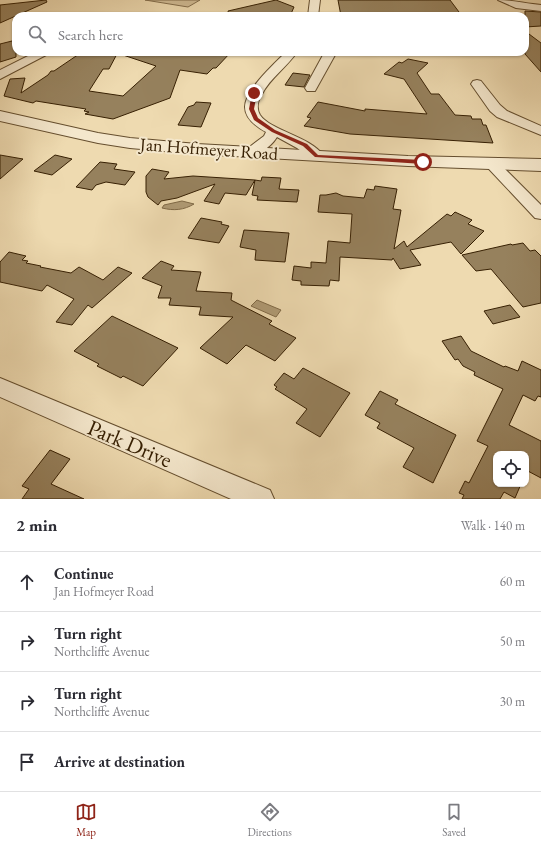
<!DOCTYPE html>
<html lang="en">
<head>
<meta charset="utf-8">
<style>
	body { margin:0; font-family:"EB Garamond",serif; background:#f2f2f3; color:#2b2b33 }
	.controls { position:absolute; right:12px; bottom:12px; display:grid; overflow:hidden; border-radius:8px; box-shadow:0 1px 3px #0004 }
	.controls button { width:36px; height:36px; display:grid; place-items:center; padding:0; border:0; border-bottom:1px solid #e1e1e2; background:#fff; color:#2b2b33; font:20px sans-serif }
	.stop { position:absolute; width:12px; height:12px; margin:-9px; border:3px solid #8f2418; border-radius:50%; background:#fff }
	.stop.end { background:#8f2418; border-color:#fff; box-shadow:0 1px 4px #0008 }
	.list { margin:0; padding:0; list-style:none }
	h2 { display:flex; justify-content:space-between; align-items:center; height:52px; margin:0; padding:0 16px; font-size:17px }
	h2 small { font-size:13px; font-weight:400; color:#7c7c81 }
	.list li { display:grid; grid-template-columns:26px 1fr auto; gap:12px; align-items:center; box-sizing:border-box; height:60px; padding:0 16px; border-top:1px solid #e1e1e2 }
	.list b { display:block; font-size:15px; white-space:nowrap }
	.list p { margin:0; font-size:13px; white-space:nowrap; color:#7c7c81 }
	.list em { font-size:13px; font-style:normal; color:#7c7c81 }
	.icon { flex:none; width:22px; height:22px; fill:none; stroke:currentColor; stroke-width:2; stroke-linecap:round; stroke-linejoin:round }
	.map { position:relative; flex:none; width:541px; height:499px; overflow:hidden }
	.search { position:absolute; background:#fff; box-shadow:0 1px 3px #0004; left:12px; right:12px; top:12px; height:44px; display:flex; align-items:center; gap:10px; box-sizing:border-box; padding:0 14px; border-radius:12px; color:#7c7c81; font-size:15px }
	.sheet { height:292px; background:#fff }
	nav { display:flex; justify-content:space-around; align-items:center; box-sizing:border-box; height:56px; border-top:1px solid #e1e1e2; background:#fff; font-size:11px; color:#7c7c81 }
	nav a { display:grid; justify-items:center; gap:2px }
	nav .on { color:#8f2418 }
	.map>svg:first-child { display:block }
	.green { fill:#cfba93; stroke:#836d4b }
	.water { fill:#b09b75; stroke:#806a47 }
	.building { fill:#96815d; stroke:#372003 }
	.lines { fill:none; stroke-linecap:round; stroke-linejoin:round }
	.minor-casing { stroke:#654e2e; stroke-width:2 }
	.tertiary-casing { stroke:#654e2e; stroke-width:2 }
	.minor { fill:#f4e7cc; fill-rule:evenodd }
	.tertiary { fill:#f4e7cc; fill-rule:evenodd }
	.route { fill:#8f2418 }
	.labels { text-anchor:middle; stroke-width:4; stroke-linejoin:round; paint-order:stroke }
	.street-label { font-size:18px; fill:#372003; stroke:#f4e7cc }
	.near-street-label { font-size:22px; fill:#372003; stroke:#f4e7cc }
</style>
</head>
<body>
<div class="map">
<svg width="541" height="499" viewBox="0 0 541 499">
	<rect width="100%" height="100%" fill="#eedab0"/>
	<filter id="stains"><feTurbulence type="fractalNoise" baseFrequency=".005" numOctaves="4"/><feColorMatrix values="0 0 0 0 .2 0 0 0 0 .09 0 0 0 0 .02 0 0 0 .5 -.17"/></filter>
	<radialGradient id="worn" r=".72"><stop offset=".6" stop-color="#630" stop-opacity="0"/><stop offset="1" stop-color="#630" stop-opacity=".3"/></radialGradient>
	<path class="green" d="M 145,0 L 200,0 L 188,7 Z"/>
	<path class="water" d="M 182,201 L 194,204 C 184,210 174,211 162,208 L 164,205 Z
		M 257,300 L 281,310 L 276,317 L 251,306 Z"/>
	<path class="building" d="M 46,0 L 47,2 L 0,23 L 0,5 Z
		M 276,0 L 294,7 L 290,16 L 229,16 L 228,11 Z
		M 338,0 L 450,0 L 462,16 L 393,16 L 392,13 L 369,13 L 369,16 L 341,16 Z
		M 525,11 L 541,12 L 541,26 L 525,27 Z
		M 525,31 L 541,43 L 541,72 L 525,54 Z
		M 16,40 L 16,57 L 0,62 L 0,44 Z
		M 82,52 L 118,52 L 109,69 L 103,69 L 89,91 L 123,96 L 156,66 L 120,54 L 121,52 L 231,52 L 216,68 L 213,68 L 207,74 L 180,70 L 170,98 L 113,119 L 85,114 L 89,112 L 84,111 L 86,109 L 36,101 L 33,103 L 4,96 L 10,79 L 25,78 L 21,93 L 48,75 L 51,71 L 54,71 Z
		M 408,59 L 428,63 L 417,73 L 431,94 L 439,94 L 455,115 L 471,116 L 472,119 L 481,119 L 483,125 L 486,125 L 493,143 L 350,134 L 304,126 L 311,118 L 307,117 L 318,102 L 365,111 L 365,109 L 427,114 L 404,79 L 384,74 L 399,62 L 402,63 Z
		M 293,73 L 310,75 L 304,87 L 285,85 Z
		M 196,102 L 211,103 L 201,127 L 178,125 L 188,107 L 194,105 Z
		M 0,155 L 23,159 L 0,179 Z
		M 55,155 L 72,159 L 52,175 L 34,171 Z
		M 100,162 L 117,164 L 114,169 L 135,172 L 125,185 L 106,182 L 96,185 L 92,190 L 76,187 Z
		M 152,169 L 169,172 L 164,179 L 193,176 L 255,180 L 246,195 L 225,193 L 219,204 L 204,201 L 215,184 L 177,198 L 161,201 L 158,205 L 148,197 L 146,192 L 146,176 Z
		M 262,177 L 281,178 L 279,189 L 299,190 L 297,202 L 257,200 L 258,196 L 252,195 L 255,180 L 261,181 Z
		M 375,186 L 397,189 L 393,209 L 401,210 L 394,249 L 404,241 L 407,247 L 447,214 L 451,216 L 455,212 L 472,220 L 468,224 L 484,231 L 461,254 L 451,242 L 410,250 L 421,265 L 400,269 L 393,258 L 392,260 L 340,257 L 339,281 L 330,280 L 329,286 L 301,285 L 301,281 L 292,280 L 294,266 L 311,268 L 311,262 L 326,263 L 328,241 L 350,243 L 352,214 L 318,212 L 320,195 L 326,195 L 336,193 L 343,196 L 364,198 L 367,189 L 374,190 Z
		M 201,218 L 222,222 L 221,224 L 229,226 L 219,243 L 188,238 Z
		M 244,230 L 289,233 L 285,262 L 255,260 L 256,250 L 240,247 Z
		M 523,243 L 530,251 L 535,250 L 541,256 L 541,303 L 523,307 L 491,269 L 476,271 L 462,255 L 511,244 L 512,245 Z
		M 9,252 L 26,256 L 22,260 L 28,261 L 26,263 L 41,266 L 40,267 L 71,273 L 79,267 L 103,280 L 118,267 L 132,273 L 92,308 L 88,305 L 72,325 L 56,322 L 74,299 L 47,285 L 42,291 L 0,282 L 0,262 Z
		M 161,261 L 174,266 L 171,270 L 201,272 L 196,291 L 232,293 L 231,300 L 272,321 L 269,324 L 296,338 L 275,361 L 246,345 L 227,364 L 200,348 L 233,317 L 199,315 L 201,307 L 169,305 L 171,298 L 158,298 L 162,286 L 142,278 Z
		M 510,305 L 520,317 L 493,324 L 484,311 Z
		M 112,316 L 178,348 L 143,386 L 123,376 L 121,378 L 97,366 L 99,364 L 74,351 Z
		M 461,336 L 471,351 L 504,367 L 505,366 L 518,371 L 522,361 L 541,370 L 541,397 L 538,396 L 535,401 L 523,395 L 509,425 L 541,441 L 541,478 L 526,470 L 526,454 L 496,454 L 496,484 L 521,484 L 515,498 L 504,492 L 500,499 L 462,499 L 464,495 L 459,493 L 465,481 L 469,483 L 488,446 L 477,441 L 503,389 L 474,375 L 475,372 L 463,366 L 458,359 L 455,360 L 442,341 Z
		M 303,368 L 350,393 L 320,437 L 296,423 L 307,409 L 275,389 L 277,387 L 274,385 L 284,373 L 294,379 Z
		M 380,391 L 398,400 L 395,404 L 456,435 L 433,483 L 403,467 L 414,448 L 377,428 L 380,423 L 365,415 Z
		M 50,450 L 70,459 L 51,484 L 84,499 L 22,499 L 29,489 L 22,486 Z"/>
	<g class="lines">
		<defs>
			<path id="minor" d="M 310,0 L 320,0 L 318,16 L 308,16 Z
				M 498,0 C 513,0 526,4 541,5 L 541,11 L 516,8 Z
				M 36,52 L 49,52 L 48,54 L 0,79 L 0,70 Z
				M 286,52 L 297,52 C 287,67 270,78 262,94 C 258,100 256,108 260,115 C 271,131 310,136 324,156 L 322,159 L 317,160 L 312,159 L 297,148 L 277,137 C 271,147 256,158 245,155 L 243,152 L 264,136 L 266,132 C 257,127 245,119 245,107 C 245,90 274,64 286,52 Z
				M 322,52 L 332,52 L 335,55 L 315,91 L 307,91 L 305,88 L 323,55 Z
				M 477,80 L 481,81 L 500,105 L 507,111 L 541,126 L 541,135 L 497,117 L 490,111 L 471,84 L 473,81 Z
				M 493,160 L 498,162 L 541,205 L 541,219 L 535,218 L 488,168 L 485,165 L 488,162 Z
				M 0,378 L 270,490 L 274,499 L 231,499 L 0,397 Z"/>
			<path id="tertiary" d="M 0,111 L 98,133 L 130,138 L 197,144 L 408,156 L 541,159 L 541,171 L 408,166 L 197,154 L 130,148 L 98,143 L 0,121 Z"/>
		</defs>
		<use href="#minor" class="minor-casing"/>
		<use href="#tertiary" class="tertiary-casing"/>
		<use href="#minor" class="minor"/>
		<use href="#tertiary" class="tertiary"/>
	</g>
	<path class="route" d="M 254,92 L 257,93 L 254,109 L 258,118 L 275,130 L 307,144 L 318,155 L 423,160 L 426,162 L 423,164 L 315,157 L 303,146 L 272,132 L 254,120 L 249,109 L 252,93 Z"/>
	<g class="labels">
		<g class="street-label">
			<text transform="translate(209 149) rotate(4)" y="6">Jan Hofmeyer Road</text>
		</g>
		<g class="near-street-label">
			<text transform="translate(130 443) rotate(23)" y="8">Park Drive</text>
		</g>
	</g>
	<rect width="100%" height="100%" filter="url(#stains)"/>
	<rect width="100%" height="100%" fill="url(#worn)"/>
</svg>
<div class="controls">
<button><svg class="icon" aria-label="locate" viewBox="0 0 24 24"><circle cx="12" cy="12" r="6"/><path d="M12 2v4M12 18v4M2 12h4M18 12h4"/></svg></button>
</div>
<div class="stop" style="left:423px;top:162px"></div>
<div class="stop end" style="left:254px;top:93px"></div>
<div class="search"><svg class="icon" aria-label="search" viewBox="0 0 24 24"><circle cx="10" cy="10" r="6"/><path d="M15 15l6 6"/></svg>Search here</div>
</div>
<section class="sheet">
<h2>2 min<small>Walk · 140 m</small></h2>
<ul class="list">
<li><svg class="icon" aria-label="ahead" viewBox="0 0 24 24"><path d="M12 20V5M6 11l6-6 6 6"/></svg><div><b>Continue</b><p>Jan Hofmeyer Road</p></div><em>60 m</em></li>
<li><svg class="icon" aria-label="right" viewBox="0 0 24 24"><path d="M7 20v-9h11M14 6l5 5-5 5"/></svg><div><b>Turn right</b><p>Northcliffe Avenue</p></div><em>50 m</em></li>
<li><svg class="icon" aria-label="right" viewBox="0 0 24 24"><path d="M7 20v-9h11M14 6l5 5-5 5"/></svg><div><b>Turn right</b><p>Northcliffe Avenue</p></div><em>30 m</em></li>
<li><svg class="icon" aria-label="arrive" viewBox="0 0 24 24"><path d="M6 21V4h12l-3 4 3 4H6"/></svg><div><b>Arrive at destination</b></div></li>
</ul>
</section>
<nav>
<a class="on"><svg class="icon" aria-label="map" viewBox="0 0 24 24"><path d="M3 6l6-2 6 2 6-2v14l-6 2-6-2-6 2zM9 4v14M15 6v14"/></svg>Map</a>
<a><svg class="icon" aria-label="directions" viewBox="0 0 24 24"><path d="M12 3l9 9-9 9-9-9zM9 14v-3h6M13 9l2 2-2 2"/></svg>Directions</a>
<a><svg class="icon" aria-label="saved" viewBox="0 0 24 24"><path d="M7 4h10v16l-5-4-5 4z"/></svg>Saved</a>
</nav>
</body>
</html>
